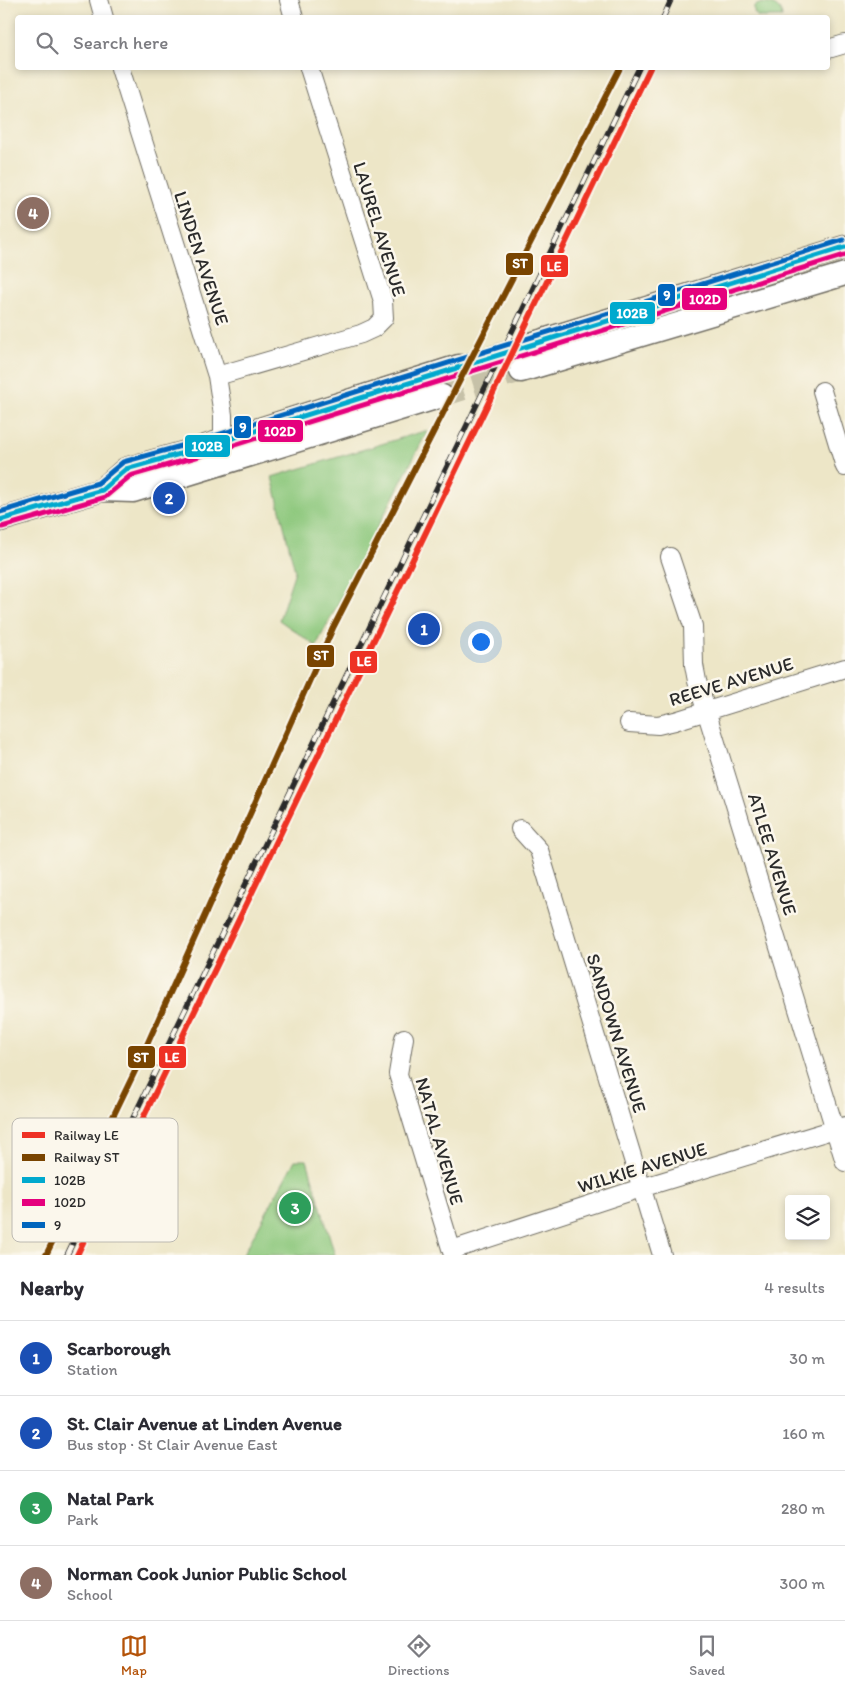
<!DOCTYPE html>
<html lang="en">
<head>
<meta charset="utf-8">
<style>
	body { margin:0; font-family:Itim,sans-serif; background:#f2f2f3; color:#2b2b33 }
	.controls { position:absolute; right:15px; bottom:15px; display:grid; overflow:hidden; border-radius:5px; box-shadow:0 2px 8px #0003 }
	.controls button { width:45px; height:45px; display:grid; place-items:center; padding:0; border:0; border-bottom:1px solid #e1e1e2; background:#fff; color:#2b2b33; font:25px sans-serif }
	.you { position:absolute; left:480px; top:641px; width:18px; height:18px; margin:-12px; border:4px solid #fff; border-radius:50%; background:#1a73e8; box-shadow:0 0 0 8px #1a73e833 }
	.badge { display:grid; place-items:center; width:32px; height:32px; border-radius:50%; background:#b45309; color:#fff; font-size:16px; font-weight:700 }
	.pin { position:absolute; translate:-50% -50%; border:2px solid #fff; box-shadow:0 1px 5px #0006 }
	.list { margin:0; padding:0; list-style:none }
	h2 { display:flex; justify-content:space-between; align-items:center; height:65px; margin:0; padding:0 20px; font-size:21px }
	h2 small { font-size:16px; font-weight:400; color:#7c7c81 }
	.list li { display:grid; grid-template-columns:32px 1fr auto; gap:15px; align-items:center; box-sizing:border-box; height:75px; padding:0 20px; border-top:1px solid #e1e1e2 }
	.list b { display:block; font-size:19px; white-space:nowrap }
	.list p { margin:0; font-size:16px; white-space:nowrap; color:#7c7c81 }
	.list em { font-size:16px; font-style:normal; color:#7c7c81 }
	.icon { flex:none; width:28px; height:28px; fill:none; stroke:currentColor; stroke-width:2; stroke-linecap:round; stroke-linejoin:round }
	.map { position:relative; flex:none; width:845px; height:1255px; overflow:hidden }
	.search { position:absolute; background:#fff; box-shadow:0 2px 8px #0003; left:15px; right:15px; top:15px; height:55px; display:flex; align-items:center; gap:12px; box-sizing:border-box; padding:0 18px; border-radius:5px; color:#7c7c81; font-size:19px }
	.sheet { height:365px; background:#fff }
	nav { display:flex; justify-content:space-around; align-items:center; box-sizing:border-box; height:70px; border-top:1px solid #e1e1e2; background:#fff; font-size:14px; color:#7c7c81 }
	nav a { display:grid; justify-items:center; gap:2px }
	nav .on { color:#b45309 }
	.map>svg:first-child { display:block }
	.green { fill:#8dc87d; stroke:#5c7a54 }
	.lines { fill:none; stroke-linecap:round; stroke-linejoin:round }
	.major-tunnel { stroke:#c6c1a8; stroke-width:22; stroke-dasharray:22 11; stroke-linecap:butt }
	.minor-casing { stroke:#6f6c62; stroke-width:20 }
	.major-casing { stroke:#6f6c62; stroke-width:25 }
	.minor { stroke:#fff; stroke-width:18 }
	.major { stroke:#fff; stroke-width:22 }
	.rail-casing { stroke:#2b2b2b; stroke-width:5.5 }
	.rail { stroke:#fbf7ec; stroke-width:4; stroke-dasharray:11; stroke-linecap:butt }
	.bus-1-casing { stroke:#fbf7ec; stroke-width:9 }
	.bus-2-casing { stroke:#fbf7ec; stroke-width:9 }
	.bus-3-casing { stroke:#fbf7ec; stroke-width:9 }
	.bus-1 { stroke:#00a9ce; stroke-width:5 }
	.bus-2 { stroke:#e5007d; stroke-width:5 }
	.bus-3 { stroke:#0065bd; stroke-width:5 }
	.rail-1-casing { stroke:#fbf7ec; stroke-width:10 }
	.rail-2-casing { stroke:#fbf7ec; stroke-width:10 }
	.rail-1 { stroke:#ee3124; stroke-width:6 }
	.rail-2 { stroke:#794400; stroke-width:6 }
	.labels { text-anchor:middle; stroke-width:5; stroke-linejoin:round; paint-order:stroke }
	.street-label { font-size:19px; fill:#2b2b2b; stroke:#fbf7ec }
	.key { fill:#fbf7ec; stroke:#bdbab2; stroke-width:1 }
	.key-label { font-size:14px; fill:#2b2b2b }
	.line-badge { stroke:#fbf7ec; stroke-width:2 }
	.badge-label { font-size:14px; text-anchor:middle; font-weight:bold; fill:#fff }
</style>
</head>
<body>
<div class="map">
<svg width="845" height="1255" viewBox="0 0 845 1255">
	<rect width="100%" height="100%" fill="#fbf7ec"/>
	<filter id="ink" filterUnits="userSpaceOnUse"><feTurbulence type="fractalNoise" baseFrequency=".02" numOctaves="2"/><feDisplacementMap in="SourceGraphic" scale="10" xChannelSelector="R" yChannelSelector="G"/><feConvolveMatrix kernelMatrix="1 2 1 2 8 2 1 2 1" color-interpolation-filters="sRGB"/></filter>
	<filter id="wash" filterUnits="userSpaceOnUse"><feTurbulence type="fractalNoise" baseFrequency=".0096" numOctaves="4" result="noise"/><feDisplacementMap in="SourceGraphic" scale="20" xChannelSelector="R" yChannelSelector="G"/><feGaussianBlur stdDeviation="1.12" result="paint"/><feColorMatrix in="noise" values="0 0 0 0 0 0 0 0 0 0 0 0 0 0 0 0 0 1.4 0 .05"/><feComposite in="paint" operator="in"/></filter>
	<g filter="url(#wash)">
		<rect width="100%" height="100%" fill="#ede6c7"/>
		<path class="green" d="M 762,3 C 772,3 782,7 782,17 L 758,17 L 754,12 L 754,6 Z
			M 428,430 L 316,646 L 279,620 L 295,571 L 272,477 Z
			M 295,1160 L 307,1160 L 335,1255 L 243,1255 Z"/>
	</g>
	<g filter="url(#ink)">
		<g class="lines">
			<path class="major-tunnel" d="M 459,366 L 534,343
				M 442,396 L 521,371"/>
			<defs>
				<path id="minor" d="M 99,0 L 104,18
					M 289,0 L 294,18
					M 828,49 L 845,44
					M 120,68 L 217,376 L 223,415 L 223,452
					M 217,376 L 361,334 L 374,328 L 384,318 L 383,301 L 309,68
					M 822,391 L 845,467
					M 670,557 L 693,626 L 694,665 L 697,681 L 845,1162
					M 629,723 L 658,725 L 675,721 L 845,668
					M 520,829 L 539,850 L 662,1255
					M 404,1038 L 398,1074 L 453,1255
					M 452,1250 L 641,1188 L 845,1126"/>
				<path id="major" d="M 534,343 L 845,247
					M 521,371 L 845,274
					M 102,490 L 126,469 L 194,450 L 459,366
					M 0,520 L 102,490 L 133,491 L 442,396"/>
			</defs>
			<use href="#minor" class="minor-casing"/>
			<use href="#major" class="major-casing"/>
			<use href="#minor" class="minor"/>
			<use href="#major" class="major"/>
			<defs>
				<path id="rail" d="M 663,18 L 671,0
					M 67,1255 L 639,68"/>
			</defs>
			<use href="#rail" class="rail-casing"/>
			<use href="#rail" class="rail"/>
			<defs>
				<path id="bus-1" d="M 0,520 L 102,490 L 126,469 L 194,450 L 845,247"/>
				<path id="bus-2" d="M 2,527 L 105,497 L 130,476 L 196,457 L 845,255"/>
				<path id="bus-3" d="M 0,512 L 98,483 L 123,462 L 192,443 L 843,240"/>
			</defs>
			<use href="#bus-1" class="bus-1-casing"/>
			<use href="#bus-2" class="bus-2-casing"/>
			<use href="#bus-3" class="bus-3-casing"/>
			<use href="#bus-1" class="bus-1"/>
			<use href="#bus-2" class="bus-2"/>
			<use href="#bus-3" class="bus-3"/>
			<defs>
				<path id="rail-1" d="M 77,1255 L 650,68"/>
				<path id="rail-2" d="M 46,1255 L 137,1067 L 333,628 L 620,68"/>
			</defs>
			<use href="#rail-1" class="rail-1-casing"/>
			<use href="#rail-2" class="rail-2-casing"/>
			<use href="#rail-1" class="rail-1"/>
			<use href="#rail-2" class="rail-2"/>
		</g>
	</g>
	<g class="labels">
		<g class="street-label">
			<text transform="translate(380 229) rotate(73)" y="7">LAUREL AVENUE</text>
			<text transform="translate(202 258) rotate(72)" y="7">LINDEN AVENUE</text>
			<text transform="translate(731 681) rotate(-17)" y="7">REEVE AVENUE</text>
			<text transform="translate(773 854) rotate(73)" y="7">ATLEE AVENUE</text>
			<text transform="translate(617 1033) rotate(73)" y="7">SANDOWN AVENUE</text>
			<text transform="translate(440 1141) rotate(74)" y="7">NATAL AVENUE</text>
			<text transform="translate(642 1167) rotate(-17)" y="7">WILKIE AVENUE</text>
		</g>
	</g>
	<rect x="12" y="1118" width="166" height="124" rx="8" class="key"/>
	<rect x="22" y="1132" width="23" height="6" fill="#ee3124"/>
	<rect x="22" y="1154" width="23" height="7" fill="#794400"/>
	<rect x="22" y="1177" width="23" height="6" fill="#00a9ce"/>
	<rect x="22" y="1199" width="23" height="7" fill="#e5007d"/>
	<rect x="22" y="1222" width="23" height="6" fill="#0065bd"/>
	<g class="key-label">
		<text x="54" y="1140">Railway LE</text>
		<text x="54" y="1162">Railway ST</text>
		<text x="54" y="1185">102B</text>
		<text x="54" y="1207">102D</text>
		<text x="54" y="1230">9</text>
	</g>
	<g class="line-badge">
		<rect x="505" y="252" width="29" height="24" rx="5" fill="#794400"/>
		<rect x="540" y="254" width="29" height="24" rx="5" fill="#ee3124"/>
		<rect x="657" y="283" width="19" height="24" rx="5" fill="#0065bd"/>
		<rect x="681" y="287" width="47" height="24" rx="5" fill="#e5007d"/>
		<rect x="609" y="301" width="47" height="24" rx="5" fill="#00a9ce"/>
		<rect x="233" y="415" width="19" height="24" rx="5" fill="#0065bd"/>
		<rect x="257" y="419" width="47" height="24" rx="5" fill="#e5007d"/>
		<rect x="184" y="434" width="47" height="24" rx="5" fill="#00a9ce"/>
		<rect x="306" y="644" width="29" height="24" rx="5" fill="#794400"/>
		<rect x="349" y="650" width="29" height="24" rx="5" fill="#ee3124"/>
		<rect x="127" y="1045" width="29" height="24" rx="5" fill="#794400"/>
		<rect x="158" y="1045" width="29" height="24" rx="5" fill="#ee3124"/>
	</g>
	<g class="badge-label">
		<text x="520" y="268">ST</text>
		<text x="554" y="271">LE</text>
		<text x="667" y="300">9</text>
		<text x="705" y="304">102D</text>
		<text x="632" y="318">102B</text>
		<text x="243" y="432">9</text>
		<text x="280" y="436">102D</text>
		<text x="207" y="451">102B</text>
		<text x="321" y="660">ST</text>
		<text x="364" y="666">LE</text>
		<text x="141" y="1062">ST</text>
		<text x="172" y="1062">LE</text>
	</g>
</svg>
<div class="controls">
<button><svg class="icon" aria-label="layers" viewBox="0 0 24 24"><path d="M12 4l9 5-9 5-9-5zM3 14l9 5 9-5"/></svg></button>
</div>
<div class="you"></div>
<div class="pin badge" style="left:424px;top:629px;background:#1a4fb4">1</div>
<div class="pin badge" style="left:169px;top:498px;background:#1a4fb4">2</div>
<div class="pin badge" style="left:295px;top:1208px;background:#2e9e5b">3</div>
<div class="pin badge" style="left:33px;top:213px;background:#8d6e63">4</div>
<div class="search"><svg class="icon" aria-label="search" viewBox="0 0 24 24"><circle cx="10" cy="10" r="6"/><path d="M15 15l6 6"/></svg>Search here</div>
</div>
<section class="sheet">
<h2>Nearby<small>4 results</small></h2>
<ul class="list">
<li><span class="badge" style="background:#1a4fb4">1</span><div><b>Scarborough</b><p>Station</p></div><em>30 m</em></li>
<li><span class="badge" style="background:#1a4fb4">2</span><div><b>St. Clair Avenue at Linden Avenue</b><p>Bus stop · St Clair Avenue East</p></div><em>160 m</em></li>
<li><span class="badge" style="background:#2e9e5b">3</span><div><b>Natal Park</b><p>Park</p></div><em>280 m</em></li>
<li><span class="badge" style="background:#8d6e63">4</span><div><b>Norman Cook Junior Public School</b><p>School</p></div><em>300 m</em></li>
</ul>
</section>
<nav>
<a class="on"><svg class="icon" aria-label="map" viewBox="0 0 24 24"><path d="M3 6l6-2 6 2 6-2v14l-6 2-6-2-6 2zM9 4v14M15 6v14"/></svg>Map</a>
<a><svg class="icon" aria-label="directions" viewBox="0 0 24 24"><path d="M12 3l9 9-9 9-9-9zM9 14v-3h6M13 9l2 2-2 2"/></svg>Directions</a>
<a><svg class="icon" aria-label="saved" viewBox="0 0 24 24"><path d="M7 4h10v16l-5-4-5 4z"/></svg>Saved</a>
</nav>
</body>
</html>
